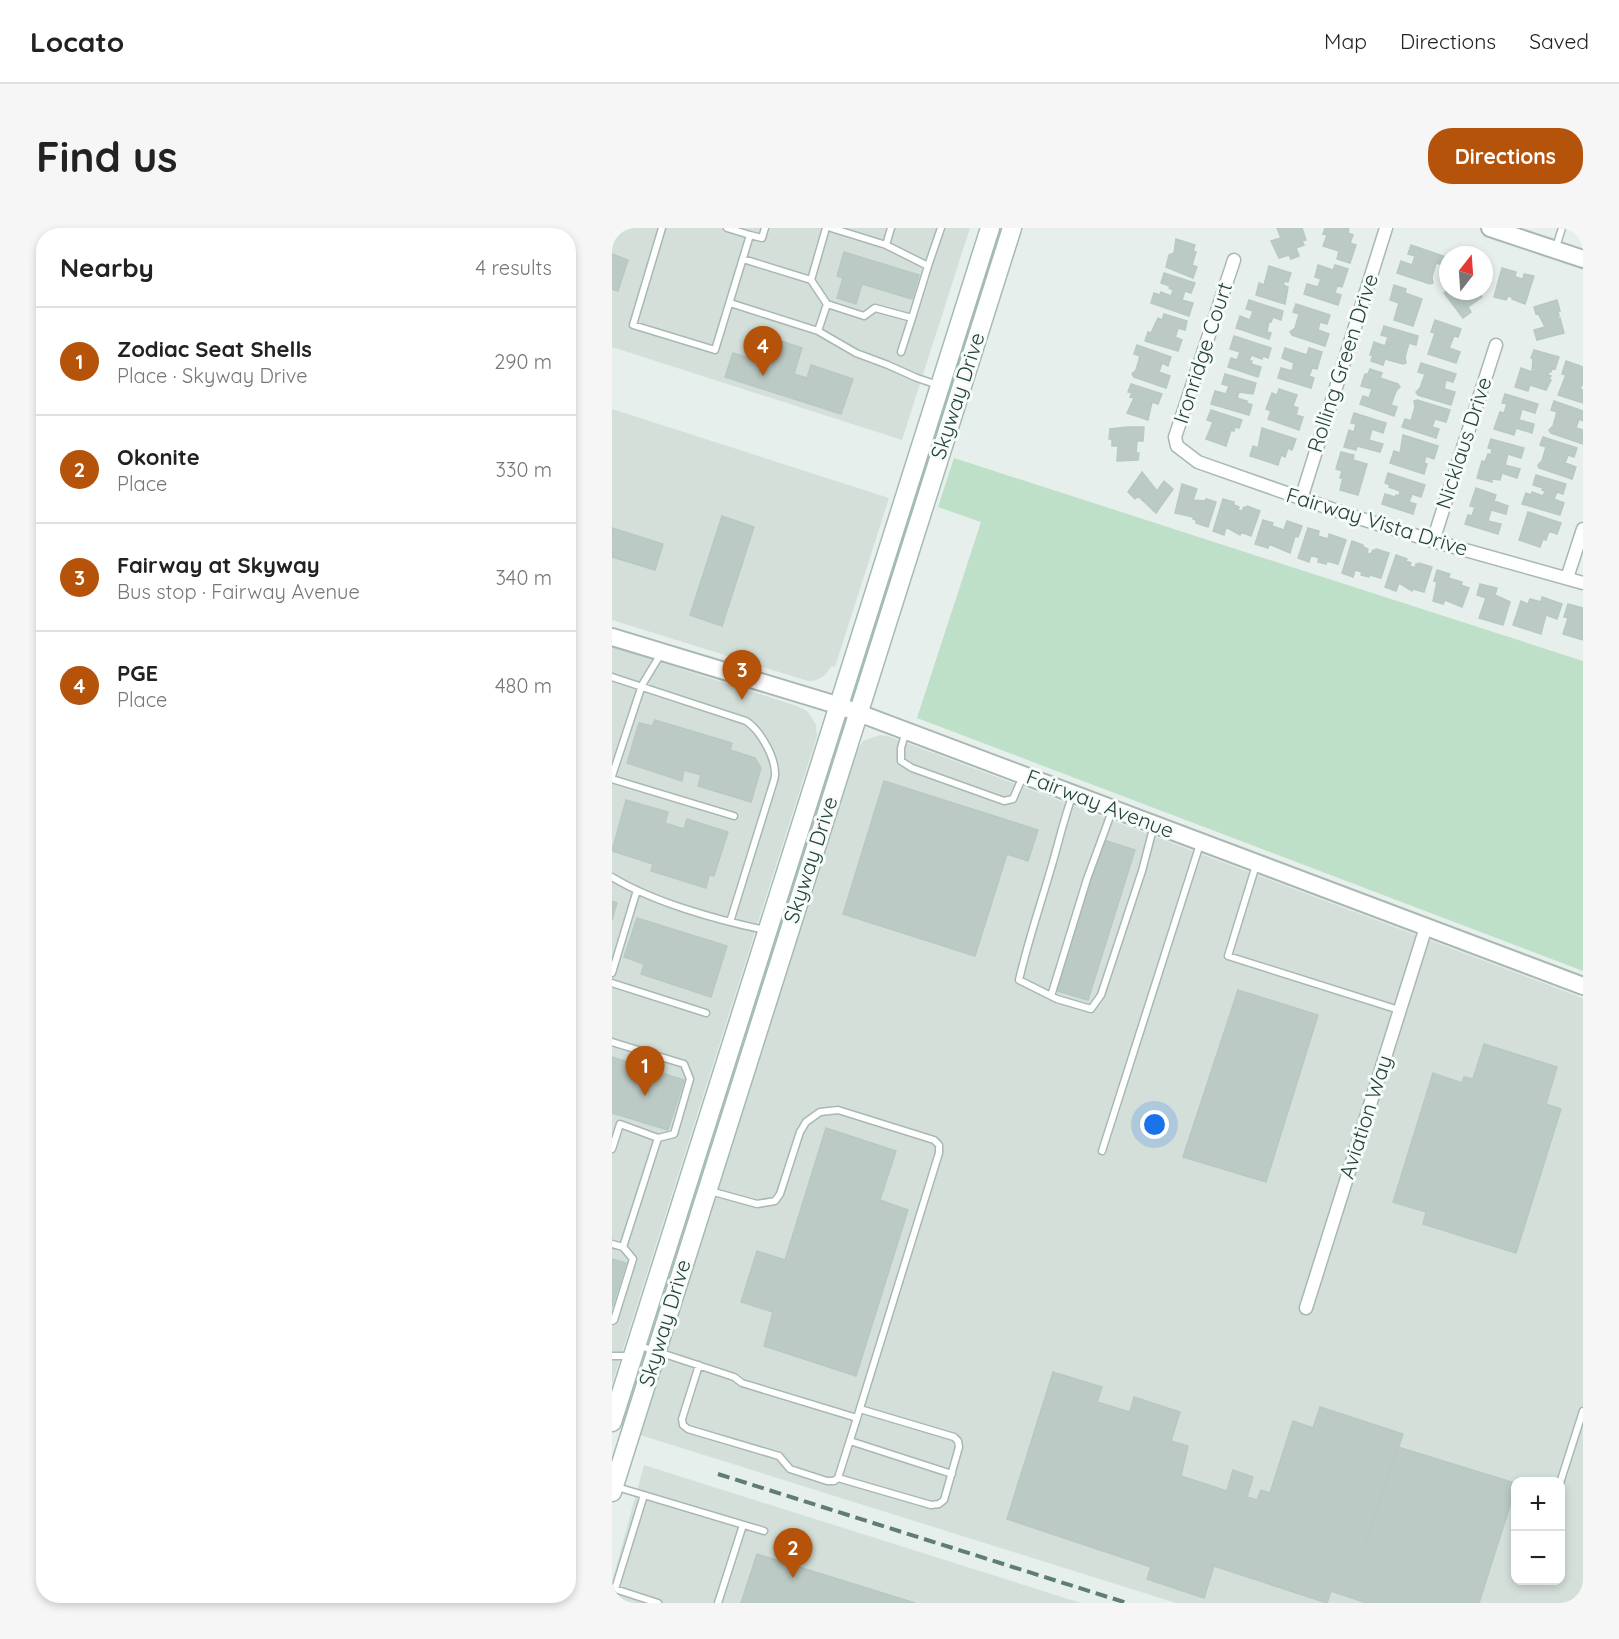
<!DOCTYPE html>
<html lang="en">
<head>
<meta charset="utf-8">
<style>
	body { margin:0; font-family:Quicksand,sans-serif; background:#f6f6f6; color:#222 }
	.controls { position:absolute; right:18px; bottom:18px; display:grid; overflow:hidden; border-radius:12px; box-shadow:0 3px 9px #0003 }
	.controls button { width:54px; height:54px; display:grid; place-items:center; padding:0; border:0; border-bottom:2px solid #e0e0e0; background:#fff; color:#222; font:30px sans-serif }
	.compass { position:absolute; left:827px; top:18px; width:54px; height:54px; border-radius:50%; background:#fff; box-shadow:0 3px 9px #0003; rotate:17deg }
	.you { position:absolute; left:543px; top:897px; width:21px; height:21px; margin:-15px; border:4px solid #fff; border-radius:50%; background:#1a73e8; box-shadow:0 0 0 9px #1a73e833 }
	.badge { display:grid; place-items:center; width:39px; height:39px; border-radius:50%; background:#b45309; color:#fff; font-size:20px; font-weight:700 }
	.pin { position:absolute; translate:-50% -50px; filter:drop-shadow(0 2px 3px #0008) }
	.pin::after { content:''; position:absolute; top:32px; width:21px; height:18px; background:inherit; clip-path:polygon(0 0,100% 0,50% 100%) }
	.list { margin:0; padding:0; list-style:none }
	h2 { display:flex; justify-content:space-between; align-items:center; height:78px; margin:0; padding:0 24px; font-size:26px }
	h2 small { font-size:20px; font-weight:400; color:#767676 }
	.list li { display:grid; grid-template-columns:39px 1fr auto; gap:18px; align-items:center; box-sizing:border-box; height:108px; padding:0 24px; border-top:2px solid #e0e0e0 }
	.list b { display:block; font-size:22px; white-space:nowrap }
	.list p { margin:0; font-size:20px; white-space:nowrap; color:#767676 }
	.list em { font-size:20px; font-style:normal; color:#767676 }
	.map { position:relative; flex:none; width:971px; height:1375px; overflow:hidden; border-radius:24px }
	header { display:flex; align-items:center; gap:36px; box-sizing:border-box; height:84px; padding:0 30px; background:#fff; border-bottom:2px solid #e0e0e0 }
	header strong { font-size:28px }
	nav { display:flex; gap:33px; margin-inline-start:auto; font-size:21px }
	.intro { display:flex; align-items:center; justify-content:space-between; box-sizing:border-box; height:144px; padding:0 36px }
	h1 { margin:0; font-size:42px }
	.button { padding:15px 27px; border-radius:24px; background:#b45309; color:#fff; font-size:21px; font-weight:700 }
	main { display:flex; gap:36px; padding:0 36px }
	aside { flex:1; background:#fff; border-radius:24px; box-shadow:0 3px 9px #0003 }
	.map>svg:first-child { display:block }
	.built { fill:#d4dfda; fill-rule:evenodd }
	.green { fill:#bfe0c8 }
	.building { fill:#bbcac4; stroke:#b8c9c2; stroke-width:1.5 }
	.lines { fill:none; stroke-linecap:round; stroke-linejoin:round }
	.service-casing { stroke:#a8b8b2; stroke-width:9 }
	.minor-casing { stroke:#a8b8b2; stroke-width:15 }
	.tertiary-casing { stroke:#a8b8b2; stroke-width:20 }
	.secondary-casing { stroke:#a4bbb3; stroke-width:21 }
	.service { stroke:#fff; stroke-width:6 }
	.minor { stroke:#fff; stroke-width:12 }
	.tertiary { stroke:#fff; stroke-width:16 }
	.secondary { stroke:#fff; stroke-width:18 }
	.rail { stroke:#5f7d75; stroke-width:4; stroke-dasharray:12 6; stroke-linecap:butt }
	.labels { text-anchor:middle; stroke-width:6; stroke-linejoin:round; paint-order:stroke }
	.street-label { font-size:21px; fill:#24423a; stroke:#f7fbf9 }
</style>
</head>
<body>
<header>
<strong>Locato</strong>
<nav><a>Map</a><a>Directions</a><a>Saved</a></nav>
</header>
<div class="intro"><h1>Find us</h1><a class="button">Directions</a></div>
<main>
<aside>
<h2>Nearby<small>4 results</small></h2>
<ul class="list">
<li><span class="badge">1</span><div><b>Zodiac Seat Shells</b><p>Place · Skyway Drive</p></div><em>290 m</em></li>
<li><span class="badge">2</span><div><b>Okonite</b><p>Place</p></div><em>330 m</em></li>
<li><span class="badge">3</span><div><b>Fairway at Skyway</b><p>Bus stop · Fairway Avenue</p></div><em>340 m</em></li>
<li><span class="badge">4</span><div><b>PGE</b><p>Place</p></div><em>480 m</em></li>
</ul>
</aside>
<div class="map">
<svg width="971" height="1375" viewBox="0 0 971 1375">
	<rect width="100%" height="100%" fill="#e6efeb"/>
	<path class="built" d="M 0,0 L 358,0 L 290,212 L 0,119 Z
		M 0,181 L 277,270 L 223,439 L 220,438 L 212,448 L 202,453 L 196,453 L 0,392 Z
		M 0,419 L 185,478 L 195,483 L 199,488 L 204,497 L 205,508 L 0,1156 Z
		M 268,507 L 276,508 L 971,770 L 971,1375 L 564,1375 L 28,1207 L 244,524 L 251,513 ZM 903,1254 L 948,1254 L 948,1352 L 903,1352 Z
		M 32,1237 L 469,1375 L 0,1375 L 0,1354 Z"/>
	<path class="green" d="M 342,230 L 971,433 L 971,743 L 305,490 L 369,294 L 326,279 Z"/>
	<path class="building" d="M 665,0 L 690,0 L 694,12 L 690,13 L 692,17 L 684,20 L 687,28 L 679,31 L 677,27 L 667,30 L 659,13 L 669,10 Z
		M 713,0 L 737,0 L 736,5 L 741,7 L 738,15 L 744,17 L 738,35 L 725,31 L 727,23 L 711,18 L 715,7 L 711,6 Z
		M 564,11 L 583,17 L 581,23 L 584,24 L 580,37 L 585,39 L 581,50 L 554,39 L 557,27 L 562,25 Z
		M 799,17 L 834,29 L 831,37 L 824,35 L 820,49 L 821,55 L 818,56 L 785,45 L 789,33 L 800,37 L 803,28 L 796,26 Z
		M 232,24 L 307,47 L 300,71 L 250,56 L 244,76 L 225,70 L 231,50 L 225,48 Z
		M 0,26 L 16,32 L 6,63 L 0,61 Z
		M 706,37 L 721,42 L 723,37 L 736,41 L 730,59 L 725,58 L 723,65 L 729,67 L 726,77 L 692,66 L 695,56 L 706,59 L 709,51 L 703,49 Z
		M 657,38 L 679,45 L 676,54 L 673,53 L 671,57 L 676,59 L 673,76 L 644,67 L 647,55 L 652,57 Z
		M 890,40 L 904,44 L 903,49 L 911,51 L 912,46 L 922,48 L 913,76 L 900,71 L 900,69 L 896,68 L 894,72 L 882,69 Z
		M 552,45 L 583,55 L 579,65 L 573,63 L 570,72 L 581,75 L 577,88 L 539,75 L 542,65 L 548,67 L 549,64 L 559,68 L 561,62 L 557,60 L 558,58 L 549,55 Z
		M 782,57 L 794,61 L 793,65 L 810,71 L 801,98 L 782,92 L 787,75 L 778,72 Z
		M 836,62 L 836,63 L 871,63 L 867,66 L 870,69 L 856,79 L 859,84 L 851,90 L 832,65 Z
		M 637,72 L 671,83 L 669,92 L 661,89 L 659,94 L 657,93 L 655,104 L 659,105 L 657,111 L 624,100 L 628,88 L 638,92 L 641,83 L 634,81 Z
		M 945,72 L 948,83 L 946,83 L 947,88 L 945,88 L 946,91 L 948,90 L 952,105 L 925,112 L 922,102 L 933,99 L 926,85 L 924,86 L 922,79 Z
		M 684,76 L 718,87 L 715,96 L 708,94 L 706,102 L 717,106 L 713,118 L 680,107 L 678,104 L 683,100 L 687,86 L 681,84 Z
		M 552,86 L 575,93 L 573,102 L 566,100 L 564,107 L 563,109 L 570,112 L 566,123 L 533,113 L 536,104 L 539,105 L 546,90 L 550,92 Z
		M 823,92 L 849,101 L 846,109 L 842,108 L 837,120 L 848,124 L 844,135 L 816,126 L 823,105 L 819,104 Z
		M 772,98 L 806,108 L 804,117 L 797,115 L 793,129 L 794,135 L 791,136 L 773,131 L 771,137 L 759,133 L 761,127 L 758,127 L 762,114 L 773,118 L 776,109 L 769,107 Z
		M 154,108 L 190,120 L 182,146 L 195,150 L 199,137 L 241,151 L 229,186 L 113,149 L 121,125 L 146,133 Z
		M 622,108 L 659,120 L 656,130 L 651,128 L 650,131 L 639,127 L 637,133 L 640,133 L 639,136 L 649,139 L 646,149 L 616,139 L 619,130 L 625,132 L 628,124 L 618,121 Z
		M 525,117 L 559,129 L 556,138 L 550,135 L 547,144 L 558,148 L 554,160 L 522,149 L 520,146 L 524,142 L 528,128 L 522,126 Z
		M 673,120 L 695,127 L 697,120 L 710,124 L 705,141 L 700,140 L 697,148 L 702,150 L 699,160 L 666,150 L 669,140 L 680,143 L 682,135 L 670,130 Z
		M 922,122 L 947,129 L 943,141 L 940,140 L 939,144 L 937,144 L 936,147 L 939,148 L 937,151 L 939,152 L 934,162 L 918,157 L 916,163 L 903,159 L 909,140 L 920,144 L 921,131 L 919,130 Z
		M 954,133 L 971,139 L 971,155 L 968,161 L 971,162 L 971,175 L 946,167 L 954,147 L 950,146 Z
		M 809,135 L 844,146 L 841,154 L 834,152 L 832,161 L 843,164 L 839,177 L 806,167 L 804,164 L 808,160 L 813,146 L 806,144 Z
		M 758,141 L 770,145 L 768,150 L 786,156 L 788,159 L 784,163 L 779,177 L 785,179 L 782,188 L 748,176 L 751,168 L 757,170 L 760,161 L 749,158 L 753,146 L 756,146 Z
		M 613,146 L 644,155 L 641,166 L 627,164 L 625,170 L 635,173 L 635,175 L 640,177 L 637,187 L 599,176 L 603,163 L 614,166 L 617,158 L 610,156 Z
		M 519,156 L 550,166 L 546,176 L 540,174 L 536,192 L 515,185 L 522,170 L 518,169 L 520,165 L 516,164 Z
		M 667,161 L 685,167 L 681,178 L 686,180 L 684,187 L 691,189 L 687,202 L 656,191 L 659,183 L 654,181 L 660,165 L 665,167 Z
		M 893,166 L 926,176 L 923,185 L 910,181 L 907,192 L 922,196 L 920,205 L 904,200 L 902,207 L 882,201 L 888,184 L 892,185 L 895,176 L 890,175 Z
		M 805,172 L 838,182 L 834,194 L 823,191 L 820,199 L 827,201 L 824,210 L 790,199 L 793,191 L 799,193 L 803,179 L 802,173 Z
		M 942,173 L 971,183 L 971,193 L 967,191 L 964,200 L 971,202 L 971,216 L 939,205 L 937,202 L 941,198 L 945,184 L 939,182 Z
		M 599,182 L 630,192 L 627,200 L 623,199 L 622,203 L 619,202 L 614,218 L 594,211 L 601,194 L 595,192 Z
		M 742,185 L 774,195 L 771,205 L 760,201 L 757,212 L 771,216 L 768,224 L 745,218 L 744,222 L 732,219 L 737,202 L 742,204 L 744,196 L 739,195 Z
		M 516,199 L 532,199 L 531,213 L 525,213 L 524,225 L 527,225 L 526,232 L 505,233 L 506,218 L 500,218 L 500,211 L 497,211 L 498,201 Z
		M 650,200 L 684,211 L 680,222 L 676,220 L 673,229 L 669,227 L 666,237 L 638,228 L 641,218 L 646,220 Z
		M 791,207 L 826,218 L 822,231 L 814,228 L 812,235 L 815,236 L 812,246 L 778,235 L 782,223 L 788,225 Z
		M 931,209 L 965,220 L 962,229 L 956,227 L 953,235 L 964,239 L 960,251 L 927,240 L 926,237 L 930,233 L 934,219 L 928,217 Z
		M 879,211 L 912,220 L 909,230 L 896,226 L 893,237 L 908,241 L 905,250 L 890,245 L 888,252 L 880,251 L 880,254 L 865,250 L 870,233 L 873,234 L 876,226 L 879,227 L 880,221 L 876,220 Z
		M 729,224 L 742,227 L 741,232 L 755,236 L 746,267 L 728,262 L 731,250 L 728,250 L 730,243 L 724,241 Z
		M 530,244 L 545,263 L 552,253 L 561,261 L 544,285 L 526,268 L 523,271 L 516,264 Z
		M 776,245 L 813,257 L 809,269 L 800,266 L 797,274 L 804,276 L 801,286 L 770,276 L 773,266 L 783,269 L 784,267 L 787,268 L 788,263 L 777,259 L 778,257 L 773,255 Z
		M 924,247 L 954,256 L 951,266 L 945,264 L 942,271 L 952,275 L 948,287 L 910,276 L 914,265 L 919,267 L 920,264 L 931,268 L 933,263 L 930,262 L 931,260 L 921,257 Z
		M 570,256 L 585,261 L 581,272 L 593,273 L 594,271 L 604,274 L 596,299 L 584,295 L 584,292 L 581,291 L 581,289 L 563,285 Z
		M 864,260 L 884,267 L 882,273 L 896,278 L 894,286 L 879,282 L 876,293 L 889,296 L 886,306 L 853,296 L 856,287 L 860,288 L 863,279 L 858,278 Z
		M 611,271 L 622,274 L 622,277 L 627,279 L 626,282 L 630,283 L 632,279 L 634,280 L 635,278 L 648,283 L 639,308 L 629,304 L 628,307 L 614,299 L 612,307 L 601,303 Z
		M 916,284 L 949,295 L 945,306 L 937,303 L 934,312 L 931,311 L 928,319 L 907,312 Z
		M 110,288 L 142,299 L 110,398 L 78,387 Z
		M 651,292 L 661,295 L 660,298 L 672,302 L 675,293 L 690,298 L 686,309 L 683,308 L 678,325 L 657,316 L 656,320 L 643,316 Z
		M 0,300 L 51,316 L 43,342 L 0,329 Z
		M 696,300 L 707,303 L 706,308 L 716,311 L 717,306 L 734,312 L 726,336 L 715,333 L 714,336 L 706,334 L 707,330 L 699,327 L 697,334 L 686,330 Z
		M 740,313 L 751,317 L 751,319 L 756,321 L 755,325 L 759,326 L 761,322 L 763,323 L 764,321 L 777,325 L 769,350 L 758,347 L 757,349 L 749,347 L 750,344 L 743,342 L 741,349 L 730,345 Z
		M 784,327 L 795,331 L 794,333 L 799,335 L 798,338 L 803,340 L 804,336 L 807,336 L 807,335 L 820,339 L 812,364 L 801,361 L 800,363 L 787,355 L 784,363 L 773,359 Z
		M 825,342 L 838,346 L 836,350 L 850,354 L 849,357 L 857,360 L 850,379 L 833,372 L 831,376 L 821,373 L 825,354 L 822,353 Z
		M 868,356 L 885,360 L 883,367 L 898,374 L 891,397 L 867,390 L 874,370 L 865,367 Z
		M 930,369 L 950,376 L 945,391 L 934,387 L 929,406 L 901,397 L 909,373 L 916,376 L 918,371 L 929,374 Z
		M 956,376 L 971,380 L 971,412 L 951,406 L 956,390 L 952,389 Z
		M 43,492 L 120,515 L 118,522 L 143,530 L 149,540 L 139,574 L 86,558 L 89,547 L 72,542 L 70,553 L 15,535 L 27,495 L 40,498 Z
		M 272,553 L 426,602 L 416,633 L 395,626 L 363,728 L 231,686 Z
		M 14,572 L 56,584 L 53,595 L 72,601 L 75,591 L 116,604 L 102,648 L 97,647 L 94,660 L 39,643 L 41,636 L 0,623 Z
		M 492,612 L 523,622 L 476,772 L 445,763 Z
		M 0,673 L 5,675 L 0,692 Z
		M 25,690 L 115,718 L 99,769 L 29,746 L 32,736 L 12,729 Z
		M 626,762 L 706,787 L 654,954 L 571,929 Z
		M 872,816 L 945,839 L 934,876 L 949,881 L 904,1025 L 811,996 L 814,984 L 781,974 L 821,845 L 850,855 L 852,849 L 861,851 Z
		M 0,829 L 72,852 L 56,902 L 0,885 Z
		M 214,900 L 284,923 L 268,972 L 296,982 L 244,1148 L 152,1118 L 161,1084 L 129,1074 L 145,1023 L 173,1032 Z
		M 0,1031 L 14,1035 L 0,1079 Z
		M 441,1144 L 490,1159 L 485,1174 L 518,1184 L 522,1169 L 568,1184 L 559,1213 L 576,1218 L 569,1248 L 539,1339 L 395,1291 Z
		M 708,1179 L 791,1206 L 737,1369 L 719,1363 L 715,1375 L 602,1338 L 592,1370 L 535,1351 L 569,1248 L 615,1263 L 621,1242 L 641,1249 L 635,1269 L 645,1272 L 649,1262 L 658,1265 L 681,1193 L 701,1200 Z
		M 786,1219 L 903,1255 L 903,1262 L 867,1375 L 754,1375 L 737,1369 Z
		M 145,1326 L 303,1375 L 129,1375 Z"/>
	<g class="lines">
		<defs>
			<path id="service" d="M 50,0 L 21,97 L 103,122 L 138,7 L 115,0
				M 219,0 L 274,17 L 279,0
				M 138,7 L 150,10 L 153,0
				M 944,19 L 950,0
				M 131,31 L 199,52 L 214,0
				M 316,38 L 329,0
				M 199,52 L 215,76 L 252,88 L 263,80 L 300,90 L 316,38 L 274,17
				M 118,75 L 206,103 L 244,125 L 276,137 L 305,150 L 326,157
				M 206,103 L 215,76
				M 289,124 L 300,90
				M 0,449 L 134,493 C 148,502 162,527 163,544 C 164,549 161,555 160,559 L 118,694
				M 294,503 L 289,520 L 289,533 L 300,540 L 392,573 L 401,571 L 411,548
				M 0,548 L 30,457 L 50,424
				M 0,551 L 122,588
				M 461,566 C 452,590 447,613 440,637 C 429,675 416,713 407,752 L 445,771 L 479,781 L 489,767 L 530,643 L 542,597
				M 644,637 L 616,728 L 787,782
				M 0,649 C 41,674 105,692 153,702
				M 0,745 L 25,662
				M 0,755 L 94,785
				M 439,768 L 475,651 L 500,583
				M 0,814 L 72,836 L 78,851 L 62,906 L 46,910 L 11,1019 L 21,1031 L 2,1092 L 0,1093
				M 0,921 L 8,896 L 46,910
				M 490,923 L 588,616
				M 98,963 L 145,976 L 163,973 L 168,966 L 188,904 L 194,894 L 208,884 L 226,882 L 322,912 L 327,917 L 327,925 L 245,1190
				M 0,1016 L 11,1019
				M 25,1117 L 122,1149 L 130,1155 L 245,1190 L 226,1250 L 222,1253 L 215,1253 L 178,1241 L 167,1228 L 76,1201 L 71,1197 L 70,1191 L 87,1137
				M 0,1128 L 17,1128
				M 238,1213 L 340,1246
				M 226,1250 L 319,1277 L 327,1276 L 332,1272 L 347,1219 L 346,1213 L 342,1209 L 248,1181
				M 948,1255 L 971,1183
				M 5,1259 L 152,1303
				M 0,1361 L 3,1361 L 32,1267
				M 3,1361 L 46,1375
				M 106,1375 L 131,1297"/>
			<path id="minor" d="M 622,32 L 563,209 L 565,218 L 586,234 L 734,286 L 821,313 L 971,355
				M 689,271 L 774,0
				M 821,313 L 884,117
				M 955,350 L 971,301
				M 694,1080 L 814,699"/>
			<path id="tertiary" d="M 878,0 L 971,31
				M 0,409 L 228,478 L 971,758"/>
			<path id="secondary" d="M 0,1194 L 378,0
				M 0,1264 L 400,0"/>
		</defs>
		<use href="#service" class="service-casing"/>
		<use href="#minor" class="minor-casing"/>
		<use href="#tertiary" class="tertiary-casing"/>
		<use href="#secondary" class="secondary-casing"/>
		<use href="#service" class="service"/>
		<use href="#minor" class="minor"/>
		<use href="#tertiary" class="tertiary"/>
		<use href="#secondary" class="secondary"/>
		<path class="rail" d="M 106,1246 L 515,1375"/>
	</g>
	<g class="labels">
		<g class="street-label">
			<text transform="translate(591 125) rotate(-72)" y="7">Ironridge Court</text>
			<text transform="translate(731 135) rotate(-72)" y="7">Rolling Green Drive</text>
			<text transform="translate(346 168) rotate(-72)" y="7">Skyway Drive</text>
			<text transform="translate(852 215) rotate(-72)" y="7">Nicklaus Drive</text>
			<text transform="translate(765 294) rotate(17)" y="7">Fairway Vista Drive</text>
			<text transform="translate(488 576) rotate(21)" y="7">Fairway Avenue</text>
			<text transform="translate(199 632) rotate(-72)" y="7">Skyway Drive</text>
			<text transform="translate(754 889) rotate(-72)" y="7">Aviation Way</text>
			<text transform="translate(53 1095) rotate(-73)" y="7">Skyway Drive</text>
		</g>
	</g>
</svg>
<div class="controls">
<button>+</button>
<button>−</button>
</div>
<svg class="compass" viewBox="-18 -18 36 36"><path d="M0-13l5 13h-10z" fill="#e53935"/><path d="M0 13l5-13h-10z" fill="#767676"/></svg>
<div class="you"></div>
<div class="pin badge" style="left:33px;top:868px">1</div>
<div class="pin badge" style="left:181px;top:1350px">2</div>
<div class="pin badge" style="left:130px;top:472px">3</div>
<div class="pin badge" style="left:151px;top:148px">4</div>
</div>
</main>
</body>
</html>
